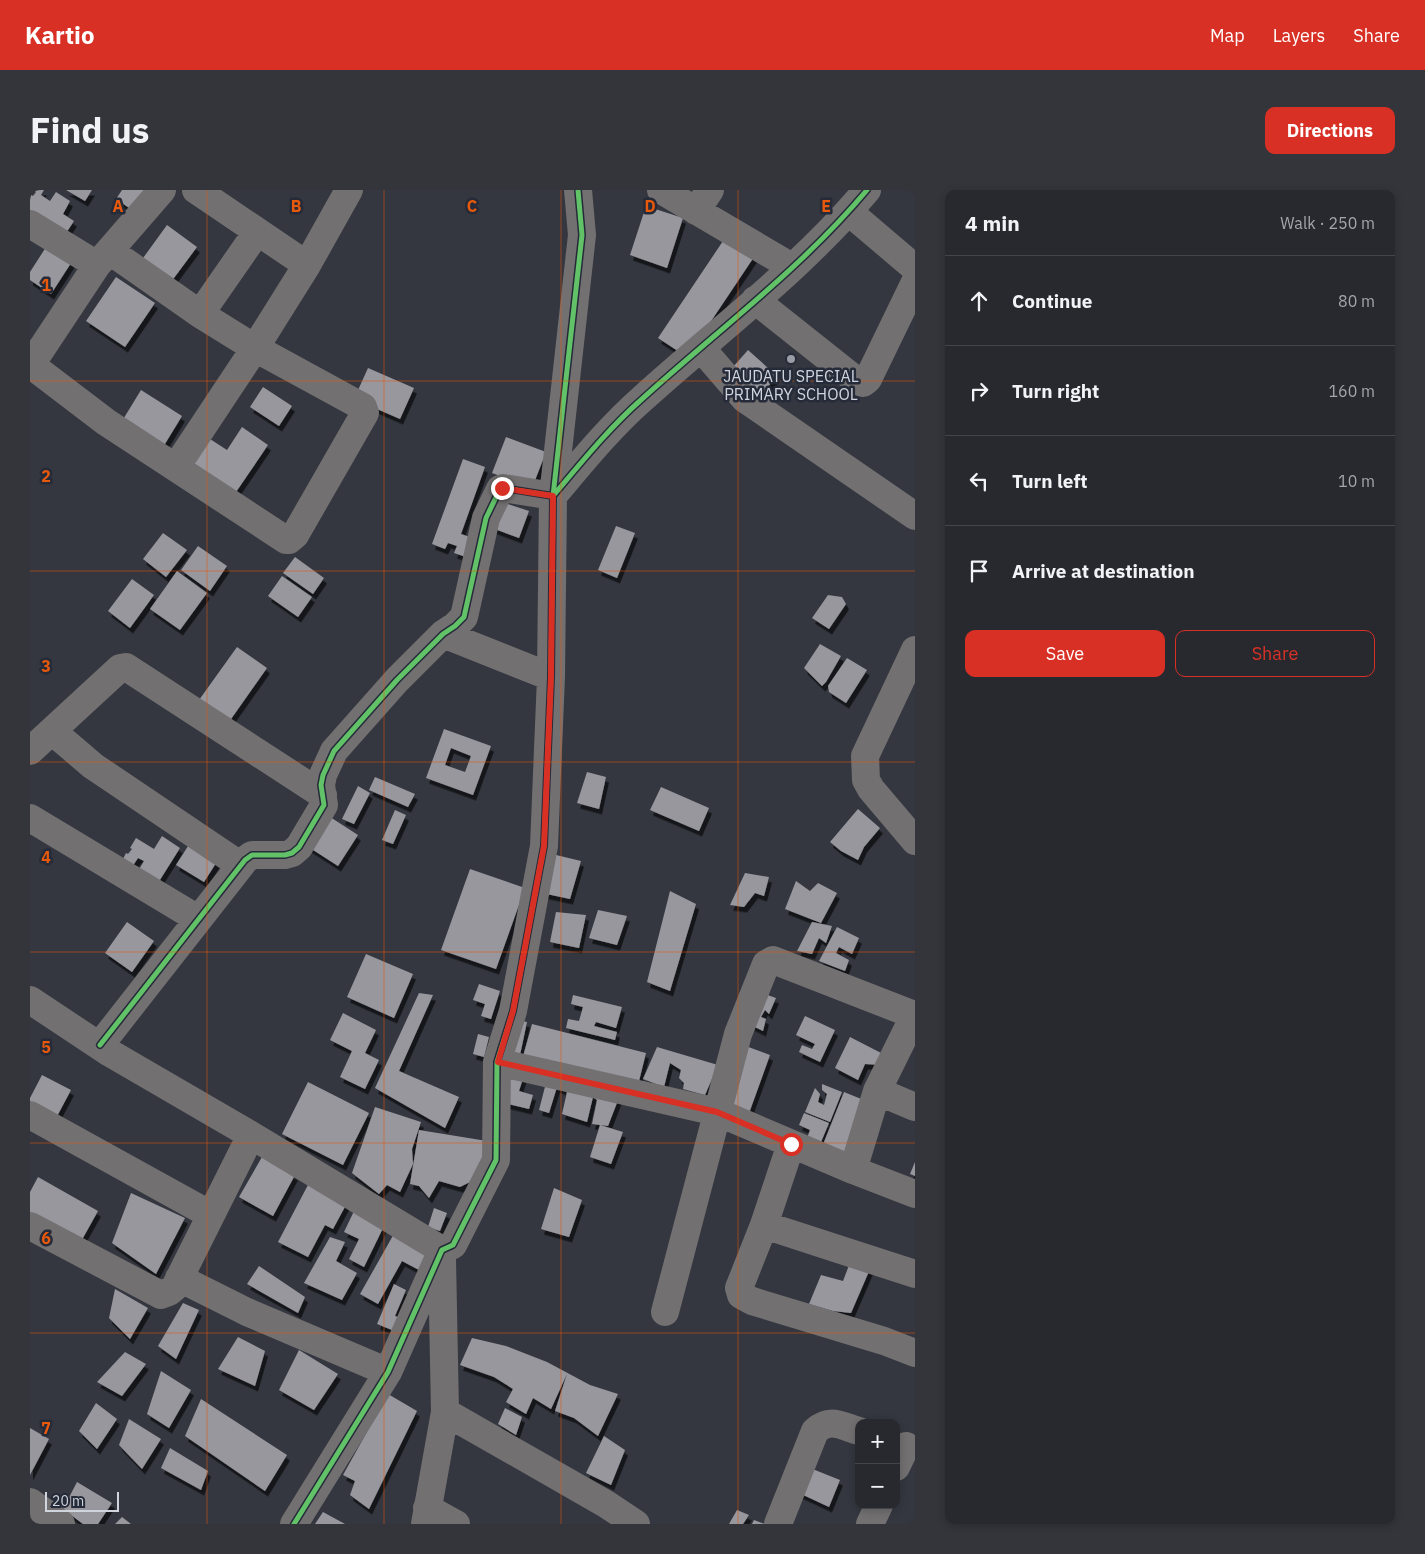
<!DOCTYPE html>
<html lang="en">
<head>
<meta charset="utf-8">
<style>
	body { margin:0; font-family:"IBM Plex Sans",sans-serif; background:#33353b; color:#f1f3f6 }
	.controls { position:absolute; right:15px; bottom:15px; display:grid; overflow:hidden; border-radius:10px; box-shadow:0 2px 8px #0003 }
	.controls button { width:45px; height:45px; display:grid; place-items:center; padding:0; border:0; border-bottom:1px solid #43454b; background:#27292f; color:#f1f3f6; font:25px sans-serif }
	.scale { position:absolute; left:15px; bottom:12px; width:74px; box-sizing:border-box; padding-left:5px; border:2px solid #d0d4dd; border-top:0; font-size:14px; line-height:18px; white-space:nowrap; color:#d0d4dd; -webkit-text-stroke:4px #262b39; paint-order:stroke }
	.stop { position:absolute; width:15px; height:15px; margin:-11px; border:4px solid #d93025; border-radius:50%; background:#fff }
	.stop.end { background:#d93025; border-color:#fff; box-shadow:0 1px 5px #0008 }
	.list { margin:0; padding:0; list-style:none }
	h2 { display:flex; justify-content:space-between; align-items:center; height:65px; margin:0; padding:0 20px; font-size:21px }
	h2 small { font-size:16px; font-weight:400; color:#a4a6aa }
	.list li { display:grid; grid-template-columns:32px 1fr auto; gap:15px; align-items:center; box-sizing:border-box; height:90px; padding:0 20px; border-top:1px solid #43454b }
	.list b { display:block; font-size:19px; white-space:nowrap }
	.list em { font-size:16px; font-style:normal; color:#a4a6aa }
	.actions { display:flex; gap:10px; padding:15px 20px }
	.actions a { flex:1; padding:11px 0; border:1px solid #d93025; border-radius:10px; text-align:center; font-size:18px; color:#d93025 }
	.actions .main { background:#d93025; color:#fff }
	.icon { flex:none; width:28px; height:28px; fill:none; stroke:currentColor; stroke-width:2; stroke-linecap:round; stroke-linejoin:round }
	.map { position:relative; flex:none; width:885px; height:1334px; overflow:hidden; border-radius:10px }
	header { display:flex; align-items:center; gap:30px; box-sizing:border-box; height:70px; padding:0 25px; background:#d93025; color:#fff }
	header strong { font-size:24px }
	nav { display:flex; gap:28px; margin-inline-start:auto; font-size:18px }
	.intro { display:flex; align-items:center; justify-content:space-between; box-sizing:border-box; height:120px; padding:0 30px }
	h1 { margin:0; font-size:35px }
	.button { padding:12px 22px; border-radius:10px; background:#d93025; color:#fff; font-size:18px; font-weight:700 }
	main { display:flex; gap:30px; padding:0 30px }
	aside { flex:1; background:#27292f; border-radius:10px; box-shadow:0 2px 8px #0003 }
	.map>svg:first-child { display:block }
	.building { fill:#98979e; fill-rule:evenodd; filter:url(#shadow) }
	.lines { fill:none; stroke-linecap:round; stroke-linejoin:round }
	.street { stroke:#727071; stroke-width:28 }
	.cycleway-casing { stroke:#262b39; stroke-width:8 }
	.cycleway { stroke:#61c268; stroke-width:5 }
	.route { stroke:#d93025; stroke-width:6 }
	.grid { fill:none; stroke:#e8590c; stroke-width:1; stroke-opacity:0.55 }
	.poi-dot { fill:#999da6; stroke:#262b39; stroke-width:2 }
	.labels { text-anchor:middle; stroke-width:5; stroke-linejoin:round; paint-order:stroke }
	.poi-label { font-size:16px; fill:#d0d4dd; stroke:#262b39 }
	.grid-label { font-size:16px; text-anchor:middle; font-weight:bold; fill:#e8590c; stroke:#262b39; stroke-width:5; stroke-linejoin:round; paint-order:stroke }
</style>
</head>
<body>
<header>
<strong>Kartio</strong>
<nav><a>Map</a><a>Layers</a><a>Share</a></nav>
</header>
<div class="intro"><h1>Find us</h1><a class="button">Directions</a></div>
<main>
<div class="map">
<svg width="885" height="1334" viewBox="0 0 885 1334">
	<defs>
		<filter id="shadow"><feDropShadow dx="3" dy="5.5" stdDeviation="0" flood-color="#0009"/></filter>
	</defs>
	<rect width="100%" height="100%" fill="#34373f"/>
	<path class="building" d="M 3,0 L 14,0 L 11,5 L 20,11 L 26,2 L 40,11 L 33,24 L 44,31 L 34,46 L 0,26 L 0,4 L 3,6 L 6,2 Z
		M 36,0 L 62,0 L 55,11 Z
		M 92,0 L 119,0 L 108,24 L 86,9 Z
		M 616,16 L 653,28 L 637,78 L 600,65 Z
		M 137,35 L 167,57 L 138,96 L 108,75 Z
		M 695,48 L 724,67 L 657,167 L 628,148 Z
		M 18,54 L 43,70 L 21,104 L 0,90 L 0,82 Z
		M 86,87 L 125,113 L 95,157 L 56,131 Z
		M 718,160 L 747,186 L 725,212 L 695,186 Z
		M 338,178 L 384,198 L 370,229 L 324,209 Z
		M 233,197 L 262,216 L 249,236 L 220,217 Z
		M 111,200 L 152,226 L 130,262 L 89,236 Z
		M 212,237 L 238,255 L 206,302 L 163,274 L 180,249 L 197,260 Z
		M 476,247 L 516,262 L 502,298 L 462,283 Z
		M 433,269 L 455,277 L 431,344 L 443,348 L 436,367 L 424,363 L 427,356 L 418,353 L 415,359 L 402,354 Z
		M 466,310 L 499,321 L 489,348 L 457,336 Z
		M 586,336 L 605,343 L 587,388 L 568,380 Z
		M 133,343 L 157,360 L 136,387 L 113,369 Z
		M 168,356 L 197,376 L 180,401 L 151,380 Z
		M 265,367 L 294,388 L 283,404 L 253,383 Z
		M 147,381 L 177,403 L 150,440 L 120,419 Z
		M 252,386 L 282,407 L 268,427 L 238,406 Z
		M 102,389 L 124,405 L 100,438 L 78,421 Z
		M 798,405 L 812,407 L 816,414 L 799,439 L 782,428 Z
		M 790,454 L 811,466 L 796,492 L 792,496 L 774,478 Z
		M 207,457 L 237,478 L 194,539 L 164,517 Z
		M 817,468 L 837,480 L 816,513 L 799,502 L 798,496 Z
		M 414,539 L 461,556 L 443,605 L 396,588 ZM 421,558 L 441,566 L 435,582 L 415,575 Z
		M 557,582 L 576,587 L 569,619 L 547,613 Z
		M 345,587 L 385,604 L 378,617 L 339,600 Z
		M 328,596 L 340,603 L 324,634 L 312,629 Z
		M 631,597 L 679,618 L 669,641 L 620,620 Z
		M 828,619 L 850,638 L 834,657 L 828,670 L 811,661 L 800,652 Z
		M 365,620 L 376,625 L 363,654 L 352,650 Z
		M 297,625 L 328,645 L 308,676 L 277,656 Z
		M 132,646 L 150,658 L 128,693 L 108,681 L 114,671 L 108,668 L 102,677 L 92,671 L 96,663 L 98,664 L 102,659 L 100,658 L 106,648 L 124,659 Z
		M 160,653 L 188,670 L 174,692 L 146,675 Z
		M 522,664 L 551,671 L 540,709 L 512,703 Z
		M 440,679 L 495,698 L 466,779 L 411,760 Z
		M 715,683 L 739,687 L 734,706 L 725,703 L 714,717 L 700,715 Z
		M 766,691 L 780,701 L 788,693 L 807,703 L 791,733 L 755,719 Z
		M 640,701 L 666,714 L 640,801 L 617,792 Z
		M 568,720 L 597,726 L 587,755 L 559,748 Z
		M 526,722 L 556,725 L 549,758 L 520,752 Z
		M 97,732 L 124,751 L 102,782 L 75,763 Z
		M 782,732 L 802,736 L 796,753 L 789,748 L 782,764 L 767,761 Z
		M 807,737 L 829,748 L 822,764 L 809,757 L 806,763 L 819,770 L 815,781 L 789,771 Z
		M 336,764 L 383,784 L 364,828 L 317,807 Z
		M 449,794 L 470,801 L 461,829 L 451,826 L 455,814 L 443,810 Z
		M 729,802 L 746,808 L 739,824 L 735,820 L 731,827 L 736,829 L 733,841 L 719,834 Z
		M 389,803 L 403,805 L 369,881 L 429,907 L 415,938 L 345,898 Z
		M 543,805 L 592,817 L 586,838 L 566,832 L 564,836 L 587,842 L 585,850 L 536,838 L 538,829 L 549,831 L 553,817 L 541,814 Z
		M 313,823 L 346,840 L 335,863 L 349,870 L 335,899 L 310,887 L 322,861 L 300,850 Z
		M 775,826 L 805,840 L 790,872 L 769,862 L 772,855 L 782,859 L 785,854 L 766,845 Z
		M 483,829 L 497,832 L 490,865 L 476,862 Z
		M 502,834 L 616,863 L 607,899 L 492,870 Z
		M 448,844 L 459,847 L 454,867 L 443,864 Z
		M 820,847 L 855,865 L 851,875 L 835,874 L 828,890 L 805,878 Z
		M 713,855 L 740,865 L 718,926 L 689,913 Z
		M 627,857 L 688,875 L 675,905 L 653,899 L 654,893 L 649,888 L 651,880 L 640,873 L 634,897 L 613,889 Z
		M 496,879 L 489,901 L 503,905 L 499,919 L 474,913 L 482,882 Z
		M 12,885 L 41,900 L 25,930 L 0,918 L 0,908 Z
		M 517,889 L 590,905 L 578,936 L 570,935 L 593,942 L 581,974 L 560,967 L 570,935 L 562,934 L 567,910 L 563,907 L 557,932 L 532,924 L 537,902 L 527,897 L 519,923 L 509,920 Z
		M 278,892 L 339,923 L 313,975 L 252,944 Z
		M 792,894 L 812,902 L 800,932 L 775,922 L 785,898 L 790,904 L 788,912 L 794,915 L 797,904 L 792,900 Z
		M 814,902 L 841,913 L 817,975 L 790,962 Z
		M 345,917 L 391,932 L 382,959 L 383,974 L 370,1002 L 357,995 L 349,1004 L 322,983 Z
		M 774,923 L 799,933 L 786,964 L 777,948 L 780,940 L 769,935 Z
		M 389,940 L 457,951 L 452,986 L 430,997 L 409,991 L 399,1008 L 389,996 L 380,994 Z
		M 232,967 L 265,985 L 243,1026 L 209,1007 Z
		M 885,972 L 885,986 L 880,984 Z
		M 8,987 L 68,1021 L 49,1055 L 0,1026 L 0,1002 Z
		M 279,993 L 317,1013 L 303,1039 L 295,1035 L 278,1067 L 248,1052 Z
		M 524,998 L 552,1010 L 539,1047 L 511,1039 Z
		M 101,1003 L 155,1028 L 126,1084 L 82,1053 Z
		M 404,1018 L 417,1023 L 410,1041 L 398,1037 Z
		M 325,1019 L 355,1034 L 334,1077 L 319,1069 L 329,1049 L 314,1042 Z
		M 365,1042 L 399,1061 L 389,1080 L 372,1071 L 348,1114 L 330,1104 Z
		M 300,1047 L 315,1052 L 306,1071 L 327,1083 L 312,1110 L 274,1093 Z
		M 821,1070 L 840,1079 L 821,1123 L 803,1121 L 779,1114 L 791,1085 L 813,1091 Z
		M 229,1076 L 275,1107 L 268,1123 L 217,1094 Z
		M 364,1094 L 376,1100 L 365,1126 L 373,1129 L 367,1142 L 347,1134 Z
		M 85,1099 L 118,1118 L 100,1149 L 79,1128 Z
		M 153,1113 L 169,1120 L 146,1169 L 128,1156 Z
		M 208,1147 L 235,1161 L 225,1196 L 188,1179 Z
		M 442,1148 L 476,1156 L 517,1172 L 560,1195 L 588,1204 L 568,1246 L 544,1228 L 525,1221 L 537,1184 L 521,1219 L 503,1208 L 496,1224 L 476,1212 L 483,1199 L 464,1187 L 430,1175 Z
		M 269,1160 L 308,1184 L 284,1220 L 249,1200 Z
		M 95,1162 L 116,1174 L 92,1206 L 67,1192 Z
		M 131,1181 L 161,1200 L 139,1238 L 117,1224 Z
		M 358,1204 L 387,1221 L 339,1319 L 320,1305 L 325,1291 L 313,1285 Z
		M 171,1209 L 257,1265 L 235,1301 L 155,1246 Z
		M 66,1213 L 87,1229 L 67,1259 L 49,1241 Z
		M 475,1218 L 492,1227 L 486,1245 L 468,1234 Z
		M 99,1229 L 131,1249 L 112,1279 L 89,1255 Z
		M 0,1238 L 19,1249 L 0,1285 Z
		M 574,1246 L 595,1260 L 581,1295 L 556,1283 Z
		M 140,1258 L 178,1281 L 171,1300 L 131,1278 Z
		M 780,1278 L 810,1290 L 799,1317 L 769,1303 Z
		M 47,1292 L 82,1313 L 68,1334 L 53,1334 L 33,1319 Z
		M 707,1320 L 719,1325 L 713,1334 L 699,1334 Z
		M 293,1322 L 315,1334 L 285,1334 Z
		M 92,1327 L 101,1334 L 85,1334 Z
		M 724,1330 L 735,1334 L 722,1334 Z"/>
	<g class="lines">
		<path class="street" d="M 166,0 L 277,75
			M 631,0 L 762,77
			M 666,21 L 680,0
			M 819,22 L 885,78
			M 0,34 L 67,75
			M 725,110 L 827,191 L 833,193 L 838,189 L 885,92
			M 170,124 L 227,42
			M 671,158 L 715,209 L 885,326
			M 1,175 L 76,232 L 256,350 L 259,350 L 265,345 L 335,223 L 333,217 L 225,158 L 170,124 L 80,61
			M 0,176 L 67,75 L 132,0
			M 146,277 L 225,158 L 277,75 L 319,0
			M 413,444 L 521,487
			M 885,460 L 835,566 L 836,590 L 841,599 L 885,651
			M 22,541 L 63,576 L 210,675
			M 0,561 L 90,478 L 96,477 L 293,605
			M 0,628 L 168,729
			M 0,810 L 80,863 L 221,945 L 412,1060
			M 70,855 L 215,670 L 222,665 L 255,665 L 262,663 L 269,657 L 294,615 L 291,595 L 293,585 L 304,561 L 367,490 L 413,444 L 425,436 L 434,427 L 456,328 L 470,299 L 473,298 L 523,306 C 551,273 579,238 612,209 C 688,140 771,79 837,0
			M 467,872 L 687,922 L 823,980 L 885,1004
			M 847,901 L 885,917
			M 0,925 L 181,1025
			M 761,954 L 734,1035 L 709,1098 L 711,1105 L 722,1111 L 854,1151 L 885,1163
			M 823,980 L 847,901 L 885,824
			M 734,1035 L 885,1084
			M 0,1036 L 131,1105 L 139,1102 L 145,1097 L 221,945
			M 149,1088 L 217,1122 L 358,1182
			M 635,1122 L 708,844 L 736,774 L 743,770 L 884,825
			M 415,1222 L 576,1314 L 606,1334
			M 866,1277 L 876,1256
			M 0,1312 L 31,1334
			M 397,1318 L 426,1334
			M 264,1334 L 358,1182 L 412,1060 L 423,1055 L 466,970 L 467,872 L 483,821 L 514,656 L 521,487 L 523,306 L 552,45 L 548,0
			M 395,1334 L 415,1222 L 412,1069
			M 748,1334 L 785,1241 C 801,1227 811,1236 829,1241
			M 840,1334 L 849,1315"/>
		<defs>
			<path id="cycleway" d="M 70,855 L 215,670 L 222,665 L 255,665 L 262,663 L 269,657 L 294,615 L 291,595 L 293,585 L 304,561 L 367,490 L 413,444 L 425,436 L 434,427 L 456,328 L 470,299 L 473,298 L 523,306 C 551,273 579,238 612,209 C 688,140 771,79 837,0
				M 264,1334 L 358,1182 L 412,1060 L 423,1055 L 466,970 L 467,872 L 483,821 L 514,656 L 521,487 L 523,306 L 552,45 L 548,0"/>
		</defs>
		<use href="#cycleway" class="cycleway-casing"/>
		<use href="#cycleway" class="cycleway"/>
	</g>
	<g class="lines">
		<path class="route" d="M 472,298 L 523,306 L 521,487 L 514,656 L 483,821 L 468,872 L 687,922 L 761,954"/>
	</g>
	<path class="grid" d="M 177,0 L 177,1334M 354,0 L 354,1334M 531,0 L 531,1334M 708,0 L 708,1334M 0,191 L 885,191M 0,381 L 885,381M 0,572 L 885,572M 0,762 L 885,762M 0,953 L 885,953M 0,1143 L 885,1143"/>
	<circle class="poi-dot" cx="761" cy="169" r="5"/>
	<g class="labels">
		<g class="poi-label">
			<text x="761" y="192">JAUDATU SPECIAL<tspan x="761" dy="18">PRIMARY SCHOOL</tspan></text>
		</g>
	</g>
	<g class="grid-label">
		<text x="88" y="22">A</text>
		<text x="266" y="22">B</text>
		<text x="442" y="22">C</text>
		<text x="620" y="22">D</text>
		<text x="796" y="22">E</text>
		<text x="16" y="101">1</text>
		<text x="16" y="292">2</text>
		<text x="16" y="482">3</text>
		<text x="16" y="673">4</text>
		<text x="16" y="863">5</text>
		<text x="16" y="1054">6</text>
		<text x="16" y="1244">7</text>
	</g>
</svg>
<div class="controls">
<button>+</button>
<button>−</button>
</div>
<div class="scale">20 m</div>
<div class="stop" style="left:761px;top:954px"></div>
<div class="stop end" style="left:472px;top:298px"></div>
</div>
<aside>
<h2>4 min<small>Walk · 250 m</small></h2>
<ul class="list">
<li><svg class="icon" aria-label="ahead" viewBox="0 0 24 24"><path d="M12 20V5M6 11l6-6 6 6"/></svg><div><b>Continue</b></div><em>80 m</em></li>
<li><svg class="icon" aria-label="right" viewBox="0 0 24 24"><path d="M7 20v-9h11M14 6l5 5-5 5"/></svg><div><b>Turn right</b></div><em>160 m</em></li>
<li><svg class="icon" aria-label="left" viewBox="0 0 24 24"><path d="M17 20v-9H6M10 6l-5 5 5 5"/></svg><div><b>Turn left</b></div><em>10 m</em></li>
<li><svg class="icon" aria-label="arrive" viewBox="0 0 24 24"><path d="M6 21V4h12l-3 4 3 4H6"/></svg><div><b>Arrive at destination</b></div></li>
</ul>
<div class="actions"><a class="main">Save</a><a>Share</a></div>
</aside>
</main>
</body>
</html>
